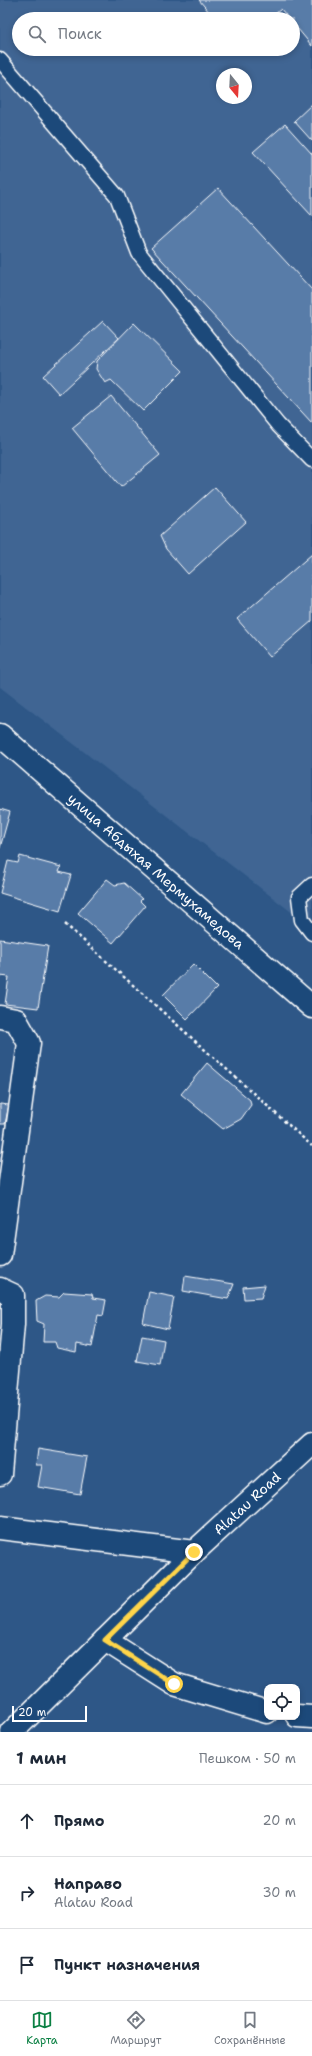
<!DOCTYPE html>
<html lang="ru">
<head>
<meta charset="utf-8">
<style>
	body { margin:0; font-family:"Shantell Sans",sans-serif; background:#f2f2f3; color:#1f2937 }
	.controls { position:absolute; right:12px; bottom:12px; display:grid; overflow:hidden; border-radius:8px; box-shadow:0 2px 6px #0003 }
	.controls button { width:36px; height:36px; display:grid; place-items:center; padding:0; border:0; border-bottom:1px solid #e0e1e3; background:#fff; color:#1f2937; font:20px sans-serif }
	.compass { position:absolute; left:216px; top:68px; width:36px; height:36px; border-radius:50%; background:#fff; box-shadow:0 2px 6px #0003; rotate:162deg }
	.scale { position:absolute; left:12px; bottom:10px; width:75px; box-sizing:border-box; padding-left:4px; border:2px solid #fff; border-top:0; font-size:11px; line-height:14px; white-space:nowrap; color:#fff; -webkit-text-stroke:3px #1f4a7a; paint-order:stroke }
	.stop { position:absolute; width:12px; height:12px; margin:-9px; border:3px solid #ffd54a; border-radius:50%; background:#fff }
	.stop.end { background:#ffd54a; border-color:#fff; box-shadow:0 1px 4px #0008 }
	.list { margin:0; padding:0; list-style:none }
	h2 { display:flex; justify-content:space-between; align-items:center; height:52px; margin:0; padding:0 16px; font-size:17px }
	h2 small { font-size:13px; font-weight:400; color:#747a83 }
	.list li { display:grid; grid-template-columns:26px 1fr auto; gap:12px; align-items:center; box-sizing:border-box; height:72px; padding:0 16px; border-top:1px solid #e0e1e3 }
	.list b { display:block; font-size:15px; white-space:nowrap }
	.list p { margin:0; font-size:13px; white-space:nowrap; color:#747a83 }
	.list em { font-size:13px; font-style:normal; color:#747a83 }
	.icon { flex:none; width:22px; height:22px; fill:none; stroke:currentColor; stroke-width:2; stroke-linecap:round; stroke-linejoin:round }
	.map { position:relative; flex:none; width:312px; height:1732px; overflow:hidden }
	.search { position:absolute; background:#fff; box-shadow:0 2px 6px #0003; left:12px; right:12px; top:12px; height:44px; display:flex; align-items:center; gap:10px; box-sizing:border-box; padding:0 14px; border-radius:22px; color:#747a83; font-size:15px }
	.sheet { height:268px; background:#fff }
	nav { display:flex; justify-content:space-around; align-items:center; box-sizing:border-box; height:56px; border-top:1px solid #e0e1e3; background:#fff; font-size:11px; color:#747a83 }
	nav a { display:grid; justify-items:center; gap:2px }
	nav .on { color:#0b8043 }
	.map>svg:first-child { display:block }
	.built { fill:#3f6593; fill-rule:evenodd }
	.building { fill:#587ba8; stroke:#fff }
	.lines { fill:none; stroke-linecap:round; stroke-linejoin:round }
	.service-casing { stroke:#fff; stroke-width:17 }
	.minor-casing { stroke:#fff; stroke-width:25 }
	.tertiary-casing { stroke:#fff; stroke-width:25 }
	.secondary-casing { stroke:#fff; stroke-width:25 }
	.path { stroke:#fff; stroke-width:2.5; stroke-dasharray:3 3; stroke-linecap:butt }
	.service { stroke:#1f4a7a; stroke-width:14 }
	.minor { stroke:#1f4a7a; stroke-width:22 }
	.tertiary { stroke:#1f4a7a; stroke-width:22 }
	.secondary { stroke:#1f4a7a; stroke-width:22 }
	.route { stroke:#ffd54a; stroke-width:5 }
	.labels { text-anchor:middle; stroke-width:3.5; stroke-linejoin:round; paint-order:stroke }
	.street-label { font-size:14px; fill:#fff; stroke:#1f4a7a }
</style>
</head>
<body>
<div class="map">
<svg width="312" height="1732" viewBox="0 0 312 1732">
	<rect width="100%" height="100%" fill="#2e5787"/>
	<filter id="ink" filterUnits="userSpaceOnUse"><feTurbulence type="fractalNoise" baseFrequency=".025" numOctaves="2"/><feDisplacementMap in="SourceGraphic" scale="8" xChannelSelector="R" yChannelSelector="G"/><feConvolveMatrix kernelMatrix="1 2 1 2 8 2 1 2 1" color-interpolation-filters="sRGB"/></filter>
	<g filter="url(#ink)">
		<path class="built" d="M 0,0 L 312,0 L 312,928 L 0,687 ZM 19,19 L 293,19 L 293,49 L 19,49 ZM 222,74 L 246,74 L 246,98 L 222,98 Z"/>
		<path class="building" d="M 199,0 L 312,0 L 312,46 L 293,23 L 293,19 L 289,19 L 281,9 L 269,19 L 215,19 Z
			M 312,104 L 312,141 L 294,121 Z
			M 285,124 L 312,154 L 312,216 L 253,152 Z
			M 218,188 L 312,290 L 312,423 L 151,248 Z
			M 103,321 L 119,338 L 59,394 L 43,376 Z
			M 134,323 L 183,371 L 143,411 L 111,380 L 105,383 L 96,369 L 97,361 Z
			M 111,396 L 160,455 L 121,487 L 72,428 Z
			M 215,487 L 246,522 L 188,574 L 166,549 L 160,536 Z
			M 312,554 L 312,621 L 270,657 L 237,619 Z
			M 0,809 L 10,812 L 0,848 Z
			M 20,856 L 61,867 L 59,872 L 71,875 L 60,911 L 0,893 L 8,861 L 18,863 Z
			M 107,879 L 115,885 L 124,883 L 142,899 L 140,901 L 145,906 L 113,943 L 78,913 Z
			M 0,939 L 48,946 L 38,1008 L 5,1004 L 9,977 L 0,976 Z
			M 193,964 L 217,988 L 187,1019 L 163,995 Z
			M 207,1063 L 250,1100 L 251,1105 L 241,1119 L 223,1129 L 181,1094 Z
			M 0,1104 L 9,1105 L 5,1124 L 0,1124 Z
			M 185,1276 L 234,1284 L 228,1299 L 183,1291 Z
			M 265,1285 L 261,1298 L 244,1299 L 243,1287 Z
			M 64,1292 L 92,1294 L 93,1298 L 106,1300 L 103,1316 L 98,1315 L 92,1347 L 77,1344 L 76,1352 L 57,1348 L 55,1342 L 43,1342 L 44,1324 L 37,1321 L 36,1301 L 45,1296 L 59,1297 Z
			M 149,1292 L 174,1297 L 168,1329 L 143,1323 Z
			M 142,1336 L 164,1340 L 160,1365 L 137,1361 Z
			M 38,1449 L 87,1457 L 80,1494 L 38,1487 L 42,1465 L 36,1465 Z"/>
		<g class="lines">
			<defs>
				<path id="service" d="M 0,60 L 117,196 L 139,253 L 278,425 L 312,460
					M 312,885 L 299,897 L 302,920 L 312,933"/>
				<g id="minor">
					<path id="s1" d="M 0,735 L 312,1007"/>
					<path d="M 0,1017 L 16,1020 L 29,1043 L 0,1255"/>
					<path d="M 0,1289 L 13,1295 L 13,1324 L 0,1474"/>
					<path d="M 105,1640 L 174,1684 L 267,1712"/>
					<path d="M 297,1716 L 312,1717"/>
				</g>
				<path id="tertiary" d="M 0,1528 L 194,1552"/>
				<g id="secondary">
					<path id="s2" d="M 12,1732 L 194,1552 L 312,1444"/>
				</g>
			</defs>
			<use href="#service" class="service-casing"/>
			<use href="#minor" class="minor-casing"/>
			<use href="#tertiary" class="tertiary-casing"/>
			<use href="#secondary" class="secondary-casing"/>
			<path class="path" d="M 65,924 L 312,1146"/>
			<use href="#service" class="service"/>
			<use href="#minor" class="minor"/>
			<use href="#tertiary" class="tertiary"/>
			<use href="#secondary" class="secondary"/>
		</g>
	</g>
	<g class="lines" filter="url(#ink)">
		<path class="route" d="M 174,1684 L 105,1640 L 194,1552"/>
	</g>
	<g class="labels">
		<g class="street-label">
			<text dy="5" stroke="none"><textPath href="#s1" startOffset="207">улица Абдыхая Мермухамедова</textPath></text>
			<text dy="5" stroke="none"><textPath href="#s2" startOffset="328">Alatau Road</textPath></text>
		</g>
	</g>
</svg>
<div class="controls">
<button><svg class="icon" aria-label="locate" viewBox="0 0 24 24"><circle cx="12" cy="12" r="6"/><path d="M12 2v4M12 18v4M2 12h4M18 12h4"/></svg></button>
</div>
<svg class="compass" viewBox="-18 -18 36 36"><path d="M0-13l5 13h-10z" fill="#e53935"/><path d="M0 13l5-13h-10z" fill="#747a83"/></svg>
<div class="scale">20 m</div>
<div class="stop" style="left:174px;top:1684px"></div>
<div class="stop end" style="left:194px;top:1552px"></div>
<div class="search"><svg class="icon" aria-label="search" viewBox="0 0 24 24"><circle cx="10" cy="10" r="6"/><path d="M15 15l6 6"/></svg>Поиск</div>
</div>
<section class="sheet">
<h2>1 мин<small>Пешком · 50 m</small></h2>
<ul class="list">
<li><svg class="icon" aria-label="ahead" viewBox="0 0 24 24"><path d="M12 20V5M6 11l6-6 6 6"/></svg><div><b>Прямо</b></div><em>20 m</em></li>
<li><svg class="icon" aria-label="right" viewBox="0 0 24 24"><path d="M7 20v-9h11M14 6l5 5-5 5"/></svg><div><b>Направо</b><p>Alatau Road</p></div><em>30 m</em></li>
<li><svg class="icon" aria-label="arrive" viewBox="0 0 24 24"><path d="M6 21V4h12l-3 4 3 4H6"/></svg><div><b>Пункт назначения</b></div></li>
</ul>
</section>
<nav>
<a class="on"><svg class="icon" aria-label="map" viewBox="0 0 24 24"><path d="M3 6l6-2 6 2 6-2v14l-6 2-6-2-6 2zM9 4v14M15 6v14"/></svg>Карта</a>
<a><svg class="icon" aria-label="directions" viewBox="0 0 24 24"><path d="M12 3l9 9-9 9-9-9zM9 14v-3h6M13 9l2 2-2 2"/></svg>Маршрут</a>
<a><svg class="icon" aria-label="saved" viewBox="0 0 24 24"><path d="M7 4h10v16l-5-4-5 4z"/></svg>Сохранённые</a>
</nav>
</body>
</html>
